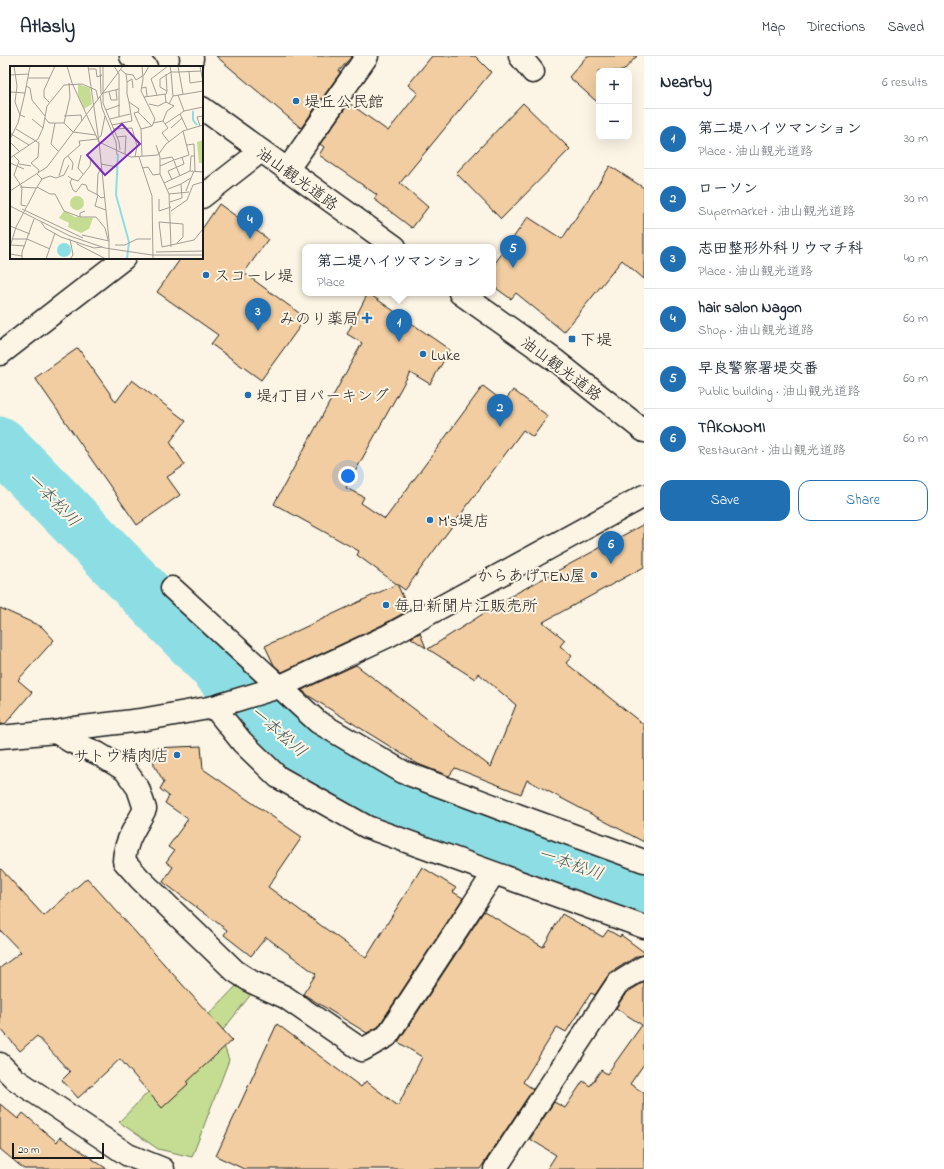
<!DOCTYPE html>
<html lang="en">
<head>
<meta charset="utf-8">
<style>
	body { margin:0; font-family:"Indie Flower","Klee One",sans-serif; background:#f2f2f3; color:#1f2937 }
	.controls { position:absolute; right:12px; top:12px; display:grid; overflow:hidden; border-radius:8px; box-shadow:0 4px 16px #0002 }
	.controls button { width:36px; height:36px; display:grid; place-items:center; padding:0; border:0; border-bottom:1px solid #e0e1e3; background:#fff; color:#1f2937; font:20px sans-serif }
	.scale { position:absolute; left:12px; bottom:10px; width:92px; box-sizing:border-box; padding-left:4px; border:2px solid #1c1c1c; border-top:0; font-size:11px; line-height:14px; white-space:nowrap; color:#1c1c1c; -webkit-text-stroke:3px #fcf5e5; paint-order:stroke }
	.you { position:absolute; left:348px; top:420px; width:14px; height:14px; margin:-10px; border:3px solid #fff; border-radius:50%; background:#1a73e8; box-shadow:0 0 0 6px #1a73e833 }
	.badge { display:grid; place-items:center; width:26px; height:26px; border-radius:50%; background:#1f6fb2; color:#fff; font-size:13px; font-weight:700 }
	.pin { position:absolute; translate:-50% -33px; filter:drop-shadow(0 1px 2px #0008) }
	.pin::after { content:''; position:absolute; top:21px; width:14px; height:12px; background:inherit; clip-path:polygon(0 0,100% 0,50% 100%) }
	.popup { position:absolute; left:302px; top:188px; width:194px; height:52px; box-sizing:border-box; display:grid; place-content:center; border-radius:8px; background:#fff; filter:drop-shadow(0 1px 3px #0005); font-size:13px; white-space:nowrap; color:#747a83 }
	.popup b { font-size:15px; color:#1f2937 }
	.popup::after { content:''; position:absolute; left:50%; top:100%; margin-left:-8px; border:8px solid transparent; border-top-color:#fff }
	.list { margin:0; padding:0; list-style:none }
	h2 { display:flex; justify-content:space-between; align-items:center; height:52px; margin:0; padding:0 16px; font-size:17px }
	h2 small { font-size:13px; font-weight:400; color:#747a83 }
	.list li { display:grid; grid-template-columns:26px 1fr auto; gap:12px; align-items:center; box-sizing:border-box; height:60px; padding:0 16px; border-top:1px solid #e0e1e3 }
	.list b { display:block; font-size:15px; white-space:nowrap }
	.list p { margin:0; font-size:13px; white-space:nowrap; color:#747a83 }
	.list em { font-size:13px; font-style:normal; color:#747a83 }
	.actions { display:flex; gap:8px; padding:12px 16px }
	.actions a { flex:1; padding:9px 0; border:1px solid #1f6fb2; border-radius:12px; text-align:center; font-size:14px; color:#1f6fb2 }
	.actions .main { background:#1f6fb2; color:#fff }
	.map { position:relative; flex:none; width:644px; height:1113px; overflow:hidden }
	header { display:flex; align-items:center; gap:24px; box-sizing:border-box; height:56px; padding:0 20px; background:#fff; border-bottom:1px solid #e0e1e3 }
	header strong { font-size:19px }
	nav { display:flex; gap:22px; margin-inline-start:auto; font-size:14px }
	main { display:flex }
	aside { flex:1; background:#fff }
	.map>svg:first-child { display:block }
	.green { fill:#c5dd93; stroke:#707c58 }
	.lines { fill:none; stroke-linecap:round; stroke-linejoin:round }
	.river { stroke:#8ddee4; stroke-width:55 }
	.building { fill:#f1cda1; stroke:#1c1c1c }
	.street-casing { stroke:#1c1c1c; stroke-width:25 }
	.secondary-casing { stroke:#1c1c1c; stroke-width:25 }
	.street { stroke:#fcf5e5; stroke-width:22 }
	.secondary { stroke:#fcf5e5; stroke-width:22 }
	.poi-dot { fill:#1f6fb2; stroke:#fcf5e5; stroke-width:1.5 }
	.labels { text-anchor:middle; stroke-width:4; stroke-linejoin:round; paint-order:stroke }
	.poi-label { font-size:16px; fill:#1c1c1c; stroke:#fcf5e5; text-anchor:start }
	.street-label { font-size:16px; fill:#1c1c1c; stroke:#fcf5e5 }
	.water-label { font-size:17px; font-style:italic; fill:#3e5658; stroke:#fcf5e5 }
	.inset-river { fill:none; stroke:#8ddee4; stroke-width:2 }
	.inset-road { fill:none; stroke:#a29e95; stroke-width:1 }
	.view { fill:#7b2cbf; fill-opacity:0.15; stroke:#7b2cbf; stroke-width:2 }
	.inset-edge { fill:none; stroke:#1c1c1c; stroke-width:2 }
</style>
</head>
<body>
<header>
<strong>Atlasly</strong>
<nav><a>Map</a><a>Directions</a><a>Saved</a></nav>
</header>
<main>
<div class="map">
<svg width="644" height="1113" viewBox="0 0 644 1113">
	<rect width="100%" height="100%" fill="#fcf5e5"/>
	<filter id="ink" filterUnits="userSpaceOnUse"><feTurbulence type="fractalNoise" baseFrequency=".025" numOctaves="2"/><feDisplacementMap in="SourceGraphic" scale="8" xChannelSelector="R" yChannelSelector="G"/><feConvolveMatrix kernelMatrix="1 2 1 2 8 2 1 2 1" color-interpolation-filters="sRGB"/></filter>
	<g filter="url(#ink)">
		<path class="green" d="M 240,926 L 252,937 L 220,978 L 229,1004 L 192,1101 L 158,1093 L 119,1066 L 186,997 L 189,979 Z"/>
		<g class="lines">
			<path class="river" d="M 0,388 L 216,610 L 259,662 L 295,688 L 345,729 L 499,783 L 644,832"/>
		</g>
		<path class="building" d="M 216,0 L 352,0 L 339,15 L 340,17 L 301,72 Z
			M 432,0 L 475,0 L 491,16 L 400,127 L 428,151 L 412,172 L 374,143 L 377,139 L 319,99 L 324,91 L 320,88 L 349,47 L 388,75 L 418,37 L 408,29 Z
			M 587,0 L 637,0 L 623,15 L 599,15 L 599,42 L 596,45 L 569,21 Z
			M 523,47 L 570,93 L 501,163 L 456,117 Z
			M 610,110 L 644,132 L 644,223 L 622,204 L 564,276 L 516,237 L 511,243 L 493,230 L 493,210 L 528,161 L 562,183 Z
			M 219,148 L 268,183 L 244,217 L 306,262 L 261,324 L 211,288 L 218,279 L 157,236 L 181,202 L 202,202 L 202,173 Z
			M 368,237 L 450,294 L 430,328 L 410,316 L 346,432 L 364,441 L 361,447 L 385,463 L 483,330 L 504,346 L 513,334 L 548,360 L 533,381 L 523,374 L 405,534 L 357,499 L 359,495 L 274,448 L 362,287 L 347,278 Z
			M 78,292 L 116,346 L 132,324 L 186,365 L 170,386 L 185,409 L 167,421 L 180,439 L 137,469 L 35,322 Z
			M 644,468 L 644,511 L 543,566 L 565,584 L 560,590 L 572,600 L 566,607 L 644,669 L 644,786 L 527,724 L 521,738 L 455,712 L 449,720 L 418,708 L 309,640 L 302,634 L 356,609 L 491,711 L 516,649 L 478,617 L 475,623 L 428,593 L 511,540 Z
			M 397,528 L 409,554 L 382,569 L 282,616 L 274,609 L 265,590 Z
			M 0,552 L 42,571 L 54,584 L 18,624 L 32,636 L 5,668 L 0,668 Z
			M 420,577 L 426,592 L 411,582 Z
			M 201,690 L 203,713 L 302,781 L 268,831 L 366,902 L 422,811 L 456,832 L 453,836 L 463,842 L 378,971 L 367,977 L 303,938 L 316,918 L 266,881 L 251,900 L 224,879 L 227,874 L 163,826 L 173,811 L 166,806 L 174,795 L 168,791 L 188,763 L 165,747 L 169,740 L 160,733 L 164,726 L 154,709 L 153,692 Z
			M 0,812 L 44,860 L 87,822 L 232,984 L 187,1026 L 188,1028 L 162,1052 L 120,1003 L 78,1042 L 62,1024 L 70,1016 L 37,980 L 20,995 L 0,972 L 0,912 L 21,896 L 0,874 Z
			M 484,855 L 543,891 L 562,858 L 603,881 L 608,874 L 620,881 L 621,879 L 644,896 L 644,899 L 637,900 L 610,917 L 607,921 L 595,939 L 591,937 L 566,976 L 557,971 L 523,1026 L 533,1033 L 480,1113 L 244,1113 L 216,1100 L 277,968 L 361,1031 L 366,1025 L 398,1050 L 422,1001 L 398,986 Z
			M 644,926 L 644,1008 L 630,1028 L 644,1037 L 644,1113 L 547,1113 L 556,1099 L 530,1083 L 554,1046 L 565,1052 L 583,1025 L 590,1030 L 601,1014 L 607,1018 L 642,969 L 616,952 L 626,937 Z
			M 0,1048 L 18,1063 L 23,1057 L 57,1086 L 60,1081 L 107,1113 L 24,1113 L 0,1093 Z"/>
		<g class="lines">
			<defs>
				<path id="street" d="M 520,0 L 533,16
					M 190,11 L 192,2 L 191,0
					M 287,114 L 367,0
					M 202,141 L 261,95
					M 0,298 L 124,202
					M 172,532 L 318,666 L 403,716 L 520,760 L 644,805
					M 214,651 L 242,686 L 278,721 L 367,771 L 644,871
					M 56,676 L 70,685 L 97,697 L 125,714 L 138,732 L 145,753 C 136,771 125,784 124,805 L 140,823 L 235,915 L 252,926 L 285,941 L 362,994 L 387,980 L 494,817
					M 0,1008 L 15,1023 L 128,1099 L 163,1113
					M 495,1113 L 617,928 L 644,911"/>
				<path id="secondary" d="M 131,0 L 146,11
					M 202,52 L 395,191
					M 460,237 L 556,305 L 644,375
					M 0,681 L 56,676 L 75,672 L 141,664 L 214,651 L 279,631 L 388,580 L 644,440"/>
			</defs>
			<use href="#street" class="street-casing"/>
			<use href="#secondary" class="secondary-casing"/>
			<use href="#street" class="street"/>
			<use href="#secondary" class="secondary"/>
		</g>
	</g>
	<g class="poi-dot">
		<circle cx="296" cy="45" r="4"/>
		<circle cx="206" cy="219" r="4"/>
		<path d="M365 256h4v4h4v4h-4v4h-4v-4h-4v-4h4z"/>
		<rect x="568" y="279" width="8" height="8" rx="2"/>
		<circle cx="423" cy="298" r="4"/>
		<circle cx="248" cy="339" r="4"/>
		<circle cx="430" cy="464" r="4"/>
		<circle cx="594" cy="519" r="4"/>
		<circle cx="386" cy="549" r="4"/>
		<circle cx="177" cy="699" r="4"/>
	</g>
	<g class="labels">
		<g class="poi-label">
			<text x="304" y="51">堤丘公民館</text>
			<text x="214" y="225">スコーレ堤</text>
			<text x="359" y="268" text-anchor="end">みのり薬局</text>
			<text x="580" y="289">下堤</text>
			<text x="431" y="304">Luke</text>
			<text x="256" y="345">堤1丁目パーキング</text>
			<text x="438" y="470">M's堤店</text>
			<text x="586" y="525" text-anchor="end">からあげTEN屋</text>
			<text x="394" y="555">毎日新聞片江販売所</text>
			<text x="169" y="705" text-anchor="end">サトウ精肉店</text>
		</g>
		<g class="street-label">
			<text transform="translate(298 122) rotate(36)" y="6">油山観光道路</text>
			<text transform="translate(562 312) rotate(37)" y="6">油山観光道路</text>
		</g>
		<g class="water-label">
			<text transform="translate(54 443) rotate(46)" y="6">一本松川</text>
			<text transform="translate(279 675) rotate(41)" y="6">一本松川</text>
			<text transform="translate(571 807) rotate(19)" y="6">一本松川</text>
		</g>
	</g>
	<g transform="translate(10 10)">
		<rect width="193" height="193" fill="#fcf5e5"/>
		<path d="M 68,18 L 80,22 L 82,38 L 74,43 L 68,29 ZM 193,74 L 193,97 L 189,97 L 187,76 ZM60 137a7 7 0 1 1 14 0a7 7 0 1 1-14 0ZM 54,145 L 65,151 L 83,152 L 79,163 L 71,167 L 58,161 L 59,157 L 49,152 Z" fill="#c5dd93"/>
		<path d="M47 184a7 7 0 1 1 14 0a7 7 0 1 1-14 0Z" fill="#8ddee4"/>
		<path class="inset-river" d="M 183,45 L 183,54 L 187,59M 108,88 L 106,129 L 119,176 L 117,193"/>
		<path class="inset-road" d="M 4,0 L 7,20 L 5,36 L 10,49 L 15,51M 57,0 L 62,17 L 89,76 L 99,174 L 99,193M 78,0 L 89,76 L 121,91 L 148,89 L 156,78 L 173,65 L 193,59M 90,0 L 91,28M 93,0 L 93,27 L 109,23M 104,0 L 109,8 L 109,51M 132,0 L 133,13 L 131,25 L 145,53 L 142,60 L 131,63 L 132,90M 160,0 L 161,6 L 169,6 L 168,0M 190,0 L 193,16M 79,3 L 86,3 L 87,11 L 92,9M 110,3 L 116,8 L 117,16M 179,5 L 180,17 L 193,15M 116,8 L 123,9 L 126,14 L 134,9 L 139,0M 156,8 L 157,25M 0,9 L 19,8M 18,12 L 40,12M 59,17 L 60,31 L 54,57 L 63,66M 16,20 L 20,22 L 22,34 L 35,50M 123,22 L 122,13 L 117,16 L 117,28 L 119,36 L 129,43 L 128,46M 132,22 L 136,21 L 137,30M 0,26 L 15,27 L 20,0M 99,26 L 101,34 L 107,34 L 106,24M 93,27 L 93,37 L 109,76 L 110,84M 173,28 L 169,6 L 191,5M 147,29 L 141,13 L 158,0M 168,29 L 174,45 L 193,41M 90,30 L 92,42 L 106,76 L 107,89M 134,31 L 156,28 L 157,25 L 150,21 L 150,13 L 161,6 L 163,30M 39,36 L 34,31 L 34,24 L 45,0M 139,38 L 148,40 L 156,36M 159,38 L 163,30 L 193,25M 96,44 L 110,39M 174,45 L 170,48 L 177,63M 54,50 L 71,49 L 72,55M 35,52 L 39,57 L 54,57M 22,53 L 33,62M 100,53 L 120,48M 153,55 L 157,45 L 164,40 L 156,36 L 155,28M 45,57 L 41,78 L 48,85M 143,57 L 153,55 L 158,62 L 152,67 L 159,76M 155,58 L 170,48M 102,59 L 122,55 L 119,36M 190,60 L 187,51 L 193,50M 0,62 L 1,68 L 19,79M 161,62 L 172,52M 6,63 L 29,77 L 28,91 L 21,97 L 29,104 L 28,107M 104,63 L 122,62 L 127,80 L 125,91M 131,63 L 124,47 L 128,46 L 142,60M 63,66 L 86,69M 107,71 L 116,70 L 115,88M 88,72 L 91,70 L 95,50M 0,73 L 8,57 L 15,27M 0,76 L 10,86M 146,79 L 150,91 L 150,108 L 159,128 L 161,181M 177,79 L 184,78 L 185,105M 71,89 L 68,102 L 73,108M 4,90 L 9,95 L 4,109 L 12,121 L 11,139 L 16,140M 58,90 L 63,97 L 62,104M 129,91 L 142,130 L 143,193M 0,92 L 28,73 L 33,62 L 37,40 L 54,19 L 72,18 L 86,24 L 88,33M 164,94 L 179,89 L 173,65M 164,95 L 170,110M 0,97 L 14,103M 9,98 L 21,100M 91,98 L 107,101M 150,100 L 164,94 L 162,91 L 151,93M 91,102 L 88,108 L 87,128 L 91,132 L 95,131M 132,102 L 138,101 L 143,109 L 150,108M 180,105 L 181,90 L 185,90M 27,108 L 32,113 L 40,110 L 46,112 L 54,109 L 59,99M 49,110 L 54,93 L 70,79 L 69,75 L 88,73M 58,110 L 62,113 L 60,116 L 63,124 L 66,126 L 72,118 L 76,119 L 78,124 L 88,129 L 85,140 L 96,144M 32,113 L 27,121 L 40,128 L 45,128 L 54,145 L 70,151 L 70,147 L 75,145M 62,113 L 68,115 L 80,100 L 81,92M 162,114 L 158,105 L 174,98 L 172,91M 154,117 L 180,105 L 193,106M 10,121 L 26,122M 158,123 L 171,118M 0,125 L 37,101 L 113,0M 176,125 L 181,112M 159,128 L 179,126M 149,133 L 149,145 L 161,141M 160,136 L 172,132 L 171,118 L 181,112 L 184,105M 0,140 L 60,170 L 95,182 L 142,189 L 193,189M 12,143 L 73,172M 161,145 L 177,134 L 183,119 L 193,116M 70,151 L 86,151 L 95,162 L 98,174M 31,156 L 35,162 L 51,171 L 84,182 L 92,181M 0,160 L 20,168M 72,169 L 99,175M 2,173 L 17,173 L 40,183M 60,173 L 63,189 L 60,193M 67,176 L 67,178 L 96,193M 167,177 L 173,171 L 173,158 L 149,156 L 152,181 L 184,174 L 193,163M 1,179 L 15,180M 105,179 L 115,179 L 127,173 L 141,173M 0,181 L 6,161 L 27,121M 146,186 L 193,185M 0,188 L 12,190M 12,193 L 12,186 L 24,153M 36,193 L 45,167"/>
		<path class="view" d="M 112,58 L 130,78 L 95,109 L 77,89 Z"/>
		<rect width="193" height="193" class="inset-edge"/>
	</g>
</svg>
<div class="controls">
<button>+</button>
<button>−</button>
</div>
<div class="scale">20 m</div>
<div class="you"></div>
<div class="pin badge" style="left:399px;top:286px">1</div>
<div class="popup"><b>第二堤ハイツマンション</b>Place</div>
<div class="pin badge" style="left:500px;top:371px">2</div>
<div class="pin badge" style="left:258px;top:275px">3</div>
<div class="pin badge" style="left:250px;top:183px">4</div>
<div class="pin badge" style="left:513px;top:212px">5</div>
<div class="pin badge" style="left:611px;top:508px">6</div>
</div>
<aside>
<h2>Nearby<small>6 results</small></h2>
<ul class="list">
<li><span class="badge">1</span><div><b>第二堤ハイツマンション</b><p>Place · 油山観光道路</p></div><em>30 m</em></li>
<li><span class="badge">2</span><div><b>ローソン</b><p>Supermarket · 油山観光道路</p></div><em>30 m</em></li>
<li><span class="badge">3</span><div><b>志田整形外科リウマチ科</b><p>Place · 油山観光道路</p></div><em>40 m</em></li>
<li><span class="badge">4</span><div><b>hair salon Nagon</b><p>Shop · 油山観光道路</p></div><em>60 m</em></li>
<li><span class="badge">5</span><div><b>早良警察署堤交番</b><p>Public building · 油山観光道路</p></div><em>60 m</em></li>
<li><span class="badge">6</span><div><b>TAKONOMI</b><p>Restaurant · 油山観光道路</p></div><em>60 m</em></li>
</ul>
<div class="actions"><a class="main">Save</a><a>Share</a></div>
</aside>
</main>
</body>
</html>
